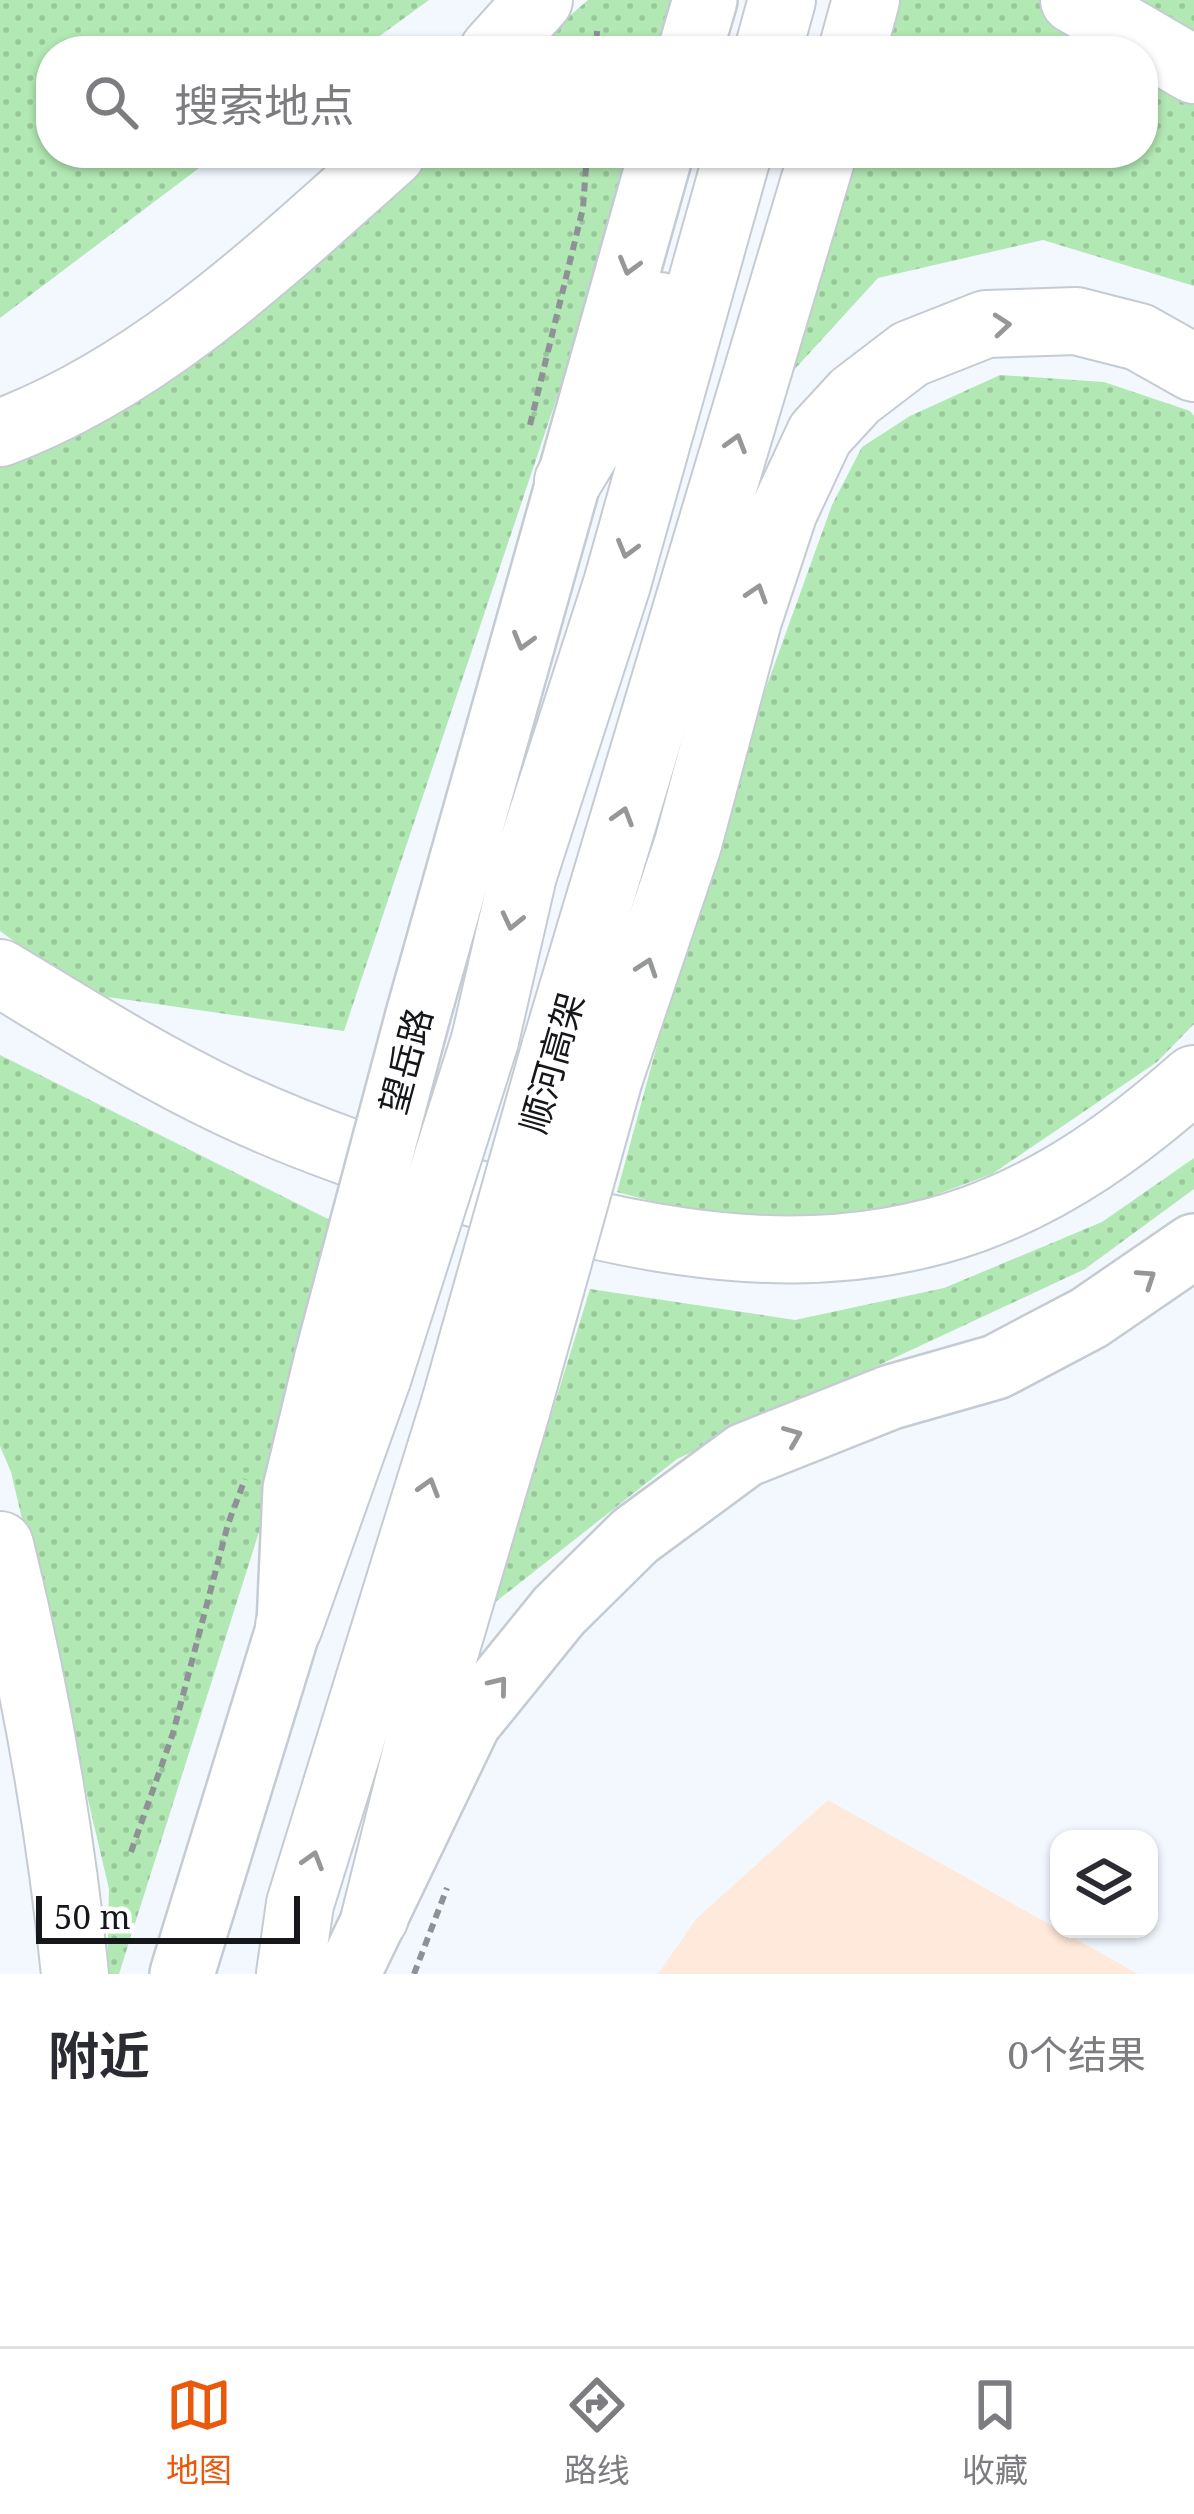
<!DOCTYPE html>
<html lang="zh">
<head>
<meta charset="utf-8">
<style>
	body { margin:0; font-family:"Noto Serif","Noto Sans SC",serif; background:#f7f7f7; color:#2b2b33 }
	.controls { position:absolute; right:36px; bottom:36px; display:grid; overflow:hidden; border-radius:24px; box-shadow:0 3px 9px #0004 }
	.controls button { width:108px; height:108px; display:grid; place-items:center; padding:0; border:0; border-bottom:3px solid #e1e1e2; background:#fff; color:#2b2b33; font:60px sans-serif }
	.scale { position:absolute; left:36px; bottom:30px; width:264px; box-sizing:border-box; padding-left:12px; border:6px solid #15171a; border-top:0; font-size:33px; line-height:42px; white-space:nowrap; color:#15171a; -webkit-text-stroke:9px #fff; paint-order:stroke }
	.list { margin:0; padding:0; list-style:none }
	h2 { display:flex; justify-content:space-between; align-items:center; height:156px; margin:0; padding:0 48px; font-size:51px }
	h2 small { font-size:39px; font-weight:400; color:#7c7c81 }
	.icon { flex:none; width:66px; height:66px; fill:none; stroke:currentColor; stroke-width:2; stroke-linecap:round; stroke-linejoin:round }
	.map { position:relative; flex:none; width:1194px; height:1974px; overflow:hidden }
	.search { position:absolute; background:#fff; box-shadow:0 3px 9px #0004; left:36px; right:36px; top:36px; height:132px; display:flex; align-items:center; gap:30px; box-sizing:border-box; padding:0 42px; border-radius:48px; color:#7c7c81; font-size:45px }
	.sheet { height:372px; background:#fff }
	nav { display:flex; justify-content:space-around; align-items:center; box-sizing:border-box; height:168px; border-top:3px solid #e1e1e2; background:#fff; font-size:33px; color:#7c7c81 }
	nav a { display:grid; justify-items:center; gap:6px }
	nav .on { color:#ea580c }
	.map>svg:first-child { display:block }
	.commercial { fill:#fee9da }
	.grass { fill:url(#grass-dots) }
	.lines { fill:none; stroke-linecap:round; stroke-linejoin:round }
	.primary-casing { stroke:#c5cbd2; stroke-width:68 }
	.trunk-casing { stroke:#c5cbd2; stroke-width:70 }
	.motorway-casing { stroke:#c5cbd2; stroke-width:70 }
	.path { stroke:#8e9196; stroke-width:6; stroke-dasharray:9 6; stroke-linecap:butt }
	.primary { stroke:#fff; stroke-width:63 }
	.trunk { stroke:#fff; stroke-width:66 }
	.motorway { stroke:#fff; stroke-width:66 }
	.primary-bridge-casing { stroke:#c5cbd2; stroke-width:68; stroke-linecap:butt }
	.trunk-bridge-casing { stroke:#c5cbd2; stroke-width:70; stroke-linecap:butt }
	.motorway-bridge-casing { stroke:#c5cbd2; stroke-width:70; stroke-linecap:butt }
	.primary-bridge { stroke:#fff; stroke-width:63 }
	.trunk-bridge { stroke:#fff; stroke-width:66 }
	.motorway-bridge { stroke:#fff; stroke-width:66 }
	.oneway { stroke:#969798 }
	.labels { text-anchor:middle; stroke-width:12; stroke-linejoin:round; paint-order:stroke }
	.street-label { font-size:36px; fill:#15171a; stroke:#fff }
</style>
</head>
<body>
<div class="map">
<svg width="1194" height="1974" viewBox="0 0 1194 1974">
	<defs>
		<pattern id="grass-dots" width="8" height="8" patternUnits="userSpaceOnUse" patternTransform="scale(3)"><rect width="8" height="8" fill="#b2e8b3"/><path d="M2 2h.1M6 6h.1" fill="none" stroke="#98c699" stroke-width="1.8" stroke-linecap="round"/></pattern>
	</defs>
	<rect width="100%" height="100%" fill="#f3f8ff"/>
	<path class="commercial" d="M 828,1800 L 1138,1974 L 658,1974 L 696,1919 Z"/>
	<path class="grass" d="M 0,0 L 429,0 L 359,51 L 51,51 L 51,153 L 219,153 L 0,318 Z
		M 588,0 L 690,0 L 673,51 L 529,51 Z
		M 900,0 L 1194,0 L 1194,286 L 1043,240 L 878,278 L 782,383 L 853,153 L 1143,153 L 1143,51 L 884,51 Z
		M 418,153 L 639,153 L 344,1031 L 87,994 L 0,931 L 0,456 Z
		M 1000,375 L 1104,382 L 1190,411 L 1194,416 L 1194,1024 L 1157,1062 L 992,1174 L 900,1208 L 725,1221 L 617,1192 L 719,818 L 832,505 L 862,447 L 910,416 Z
		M 0,1055 L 354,1232 L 119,1974 L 107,1974 L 109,1889 L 11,1472 L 0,1446 Z
		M 1194,1158 L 1194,1189 L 1085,1269 L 677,1459 L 493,1604 L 590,1289 L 795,1320 L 944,1288 L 1102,1222 Z"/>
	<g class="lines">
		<defs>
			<path id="primary" d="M 690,51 L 705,0
				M 418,1015 L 661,153
				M 182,1974 L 289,1626 L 295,1489 L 327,1357
				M 348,1974 L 469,1722 L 559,1611 L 635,1536 L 745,1455 L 891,1397 L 996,1367 L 1089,1318 L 1194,1246"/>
			<path id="trunk" d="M 768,51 L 782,0
				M 852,51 L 866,0
				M 568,481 L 640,362 L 660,306
				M 485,1040 L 523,875 L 617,584 L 738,153
				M 555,1049 L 823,153
				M 289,1626 L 378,1376
				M 290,1974 L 300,1904 L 456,1400"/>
			<path id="motorway" d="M 1074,0 L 1194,70
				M 493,51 L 539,0
				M 0,433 C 151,377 274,258 392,153
				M 0,973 C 75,1018 149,1065 229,1103 C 305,1139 386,1166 467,1191 C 630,1240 808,1279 974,1219 C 1059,1188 1127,1138 1194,1079
				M 609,1078 L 688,844 L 748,620 L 784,511 L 820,434 L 855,396 L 910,354 L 986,324 L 1076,321 L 1139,337 L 1194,368
				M 0,1545 C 36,1690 60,1825 75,1974
				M 375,1917 L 422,1729 L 517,1408"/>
		</defs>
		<use href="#primary" class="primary-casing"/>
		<use href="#trunk" class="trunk-casing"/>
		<use href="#motorway" class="motorway-casing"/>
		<path class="path" d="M 596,51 L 597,31
			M 530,425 L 583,208 L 587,153
			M 131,1852 L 173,1733 L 228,1524 L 245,1479
			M 414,1974 L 447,1888"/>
		<use href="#primary" class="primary"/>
		<use href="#trunk" class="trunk"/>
		<use href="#motorway" class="motorway"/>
		<defs>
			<path id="primary-bridge" d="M 327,1357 L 418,1015"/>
			<path id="trunk-bridge" d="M 378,1376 L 485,1040
				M 456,1400 L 555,1049"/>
			<path id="motorway-bridge" d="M 517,1408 L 609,1078"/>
		</defs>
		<use href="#primary-bridge" class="primary-bridge-casing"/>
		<use href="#trunk-bridge" class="trunk-bridge-casing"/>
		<use href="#motorway-bridge" class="motorway-bridge-casing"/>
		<use href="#primary-bridge" class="primary-bridge"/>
		<use href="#trunk-bridge" class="trunk-bridge"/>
		<use href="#motorway-bridge" class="motorway-bridge"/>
	</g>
	<defs><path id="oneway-chevron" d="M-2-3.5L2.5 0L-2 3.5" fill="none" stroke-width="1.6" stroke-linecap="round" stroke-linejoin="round" transform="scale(3)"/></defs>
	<g class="oneway">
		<use href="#oneway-chevron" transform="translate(629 266) rotate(106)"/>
		<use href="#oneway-chevron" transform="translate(1002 325) rotate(-5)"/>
		<use href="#oneway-chevron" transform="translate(736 443) rotate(-73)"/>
		<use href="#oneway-chevron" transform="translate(627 549) rotate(106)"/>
		<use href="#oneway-chevron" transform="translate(757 593) rotate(-72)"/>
		<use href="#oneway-chevron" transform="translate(523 641) rotate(106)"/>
		<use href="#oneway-chevron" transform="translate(623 816) rotate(-73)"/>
		<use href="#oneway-chevron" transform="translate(512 921) rotate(103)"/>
		<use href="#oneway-chevron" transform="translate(647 967) rotate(-71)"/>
		<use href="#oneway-chevron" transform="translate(1147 1278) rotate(-34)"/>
		<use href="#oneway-chevron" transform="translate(793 1436) rotate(-22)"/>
		<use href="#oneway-chevron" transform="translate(429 1487) rotate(-73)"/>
		<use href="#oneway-chevron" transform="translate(499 1685) rotate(-51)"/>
		<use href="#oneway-chevron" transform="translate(313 1860) rotate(-73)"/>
	</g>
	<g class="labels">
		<g class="street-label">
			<text transform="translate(406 1061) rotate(-75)" y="13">望岳路</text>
			<text transform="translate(552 1063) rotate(-74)" y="13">顺河高架</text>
		</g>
	</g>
</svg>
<div class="controls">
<button><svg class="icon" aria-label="layers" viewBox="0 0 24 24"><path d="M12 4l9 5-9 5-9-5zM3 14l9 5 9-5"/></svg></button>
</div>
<div class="scale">50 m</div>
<div class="search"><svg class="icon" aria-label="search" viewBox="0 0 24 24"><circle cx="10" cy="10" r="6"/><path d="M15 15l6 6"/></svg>搜索地点</div>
</div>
<section class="sheet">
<h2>附近<small>0个结果</small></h2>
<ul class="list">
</ul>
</section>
<nav>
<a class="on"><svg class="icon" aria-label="map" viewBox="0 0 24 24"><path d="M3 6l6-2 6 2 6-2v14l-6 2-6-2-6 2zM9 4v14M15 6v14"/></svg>地图</a>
<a><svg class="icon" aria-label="directions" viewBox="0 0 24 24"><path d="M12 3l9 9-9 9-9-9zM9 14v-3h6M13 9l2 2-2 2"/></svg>路线</a>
<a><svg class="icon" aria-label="saved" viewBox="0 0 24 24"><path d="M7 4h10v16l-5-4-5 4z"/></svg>收藏</a>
</nav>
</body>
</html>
